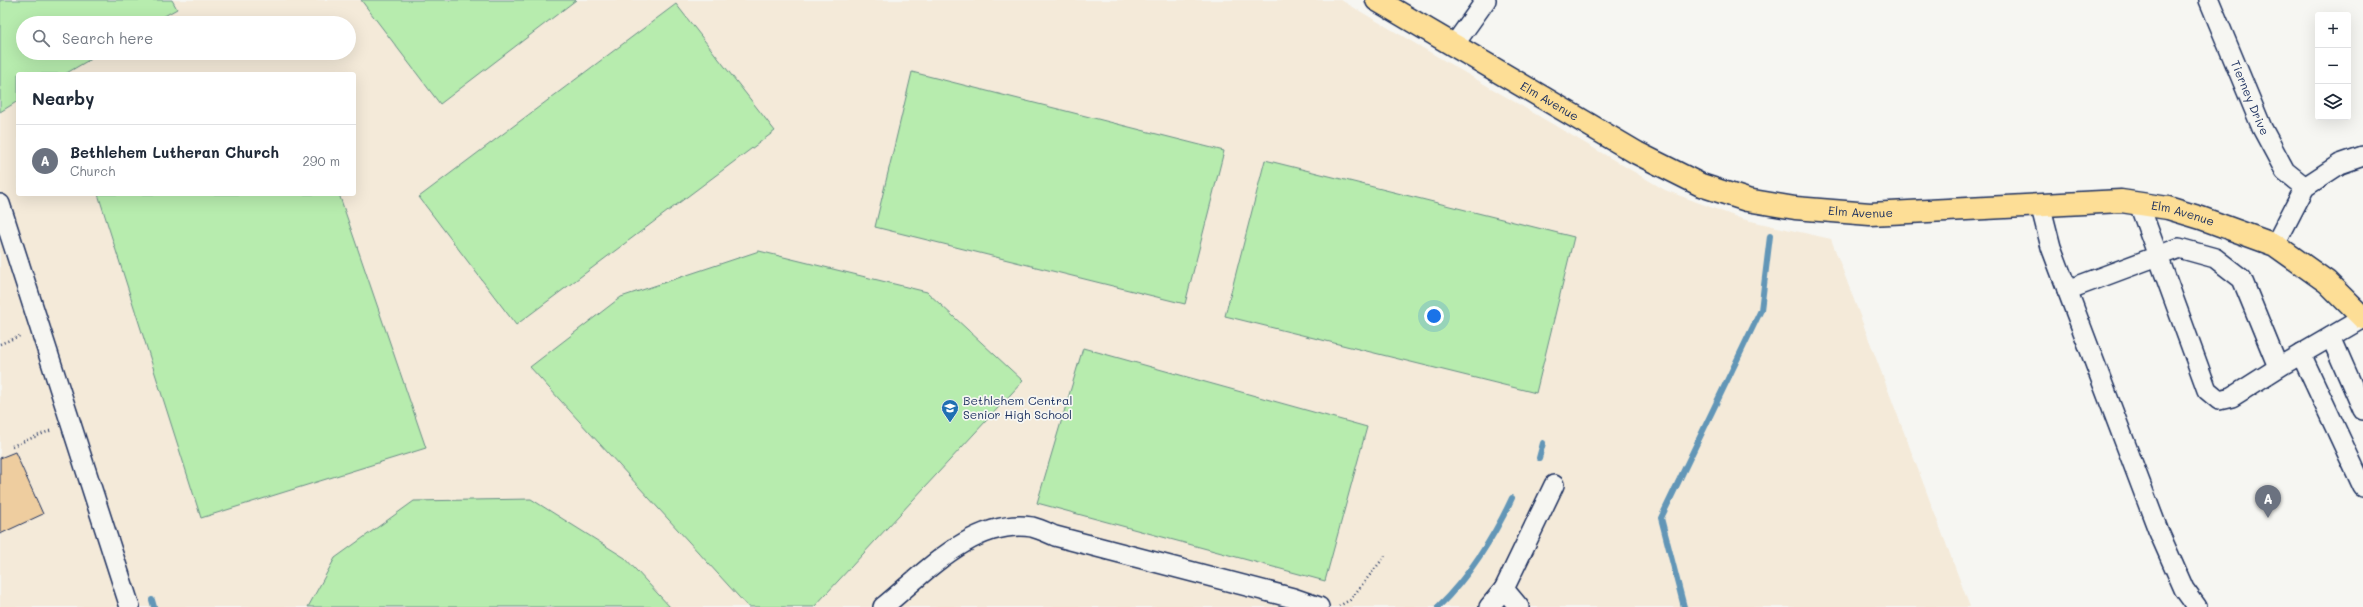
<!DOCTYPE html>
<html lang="en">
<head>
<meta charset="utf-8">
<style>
	body { margin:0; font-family:Mali,sans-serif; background:#f6f6f7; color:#1f2937 }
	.controls { position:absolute; right:12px; top:12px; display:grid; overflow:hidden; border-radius:4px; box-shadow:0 4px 16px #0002 }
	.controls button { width:36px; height:36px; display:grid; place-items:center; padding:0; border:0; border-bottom:1px solid #e0e1e3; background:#fff; color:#1f2937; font:20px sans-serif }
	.you { position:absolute; left:1434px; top:316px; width:14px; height:14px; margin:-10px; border:3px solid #fff; border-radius:50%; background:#1a73e8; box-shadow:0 0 0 6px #1a73e833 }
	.badge { display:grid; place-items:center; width:26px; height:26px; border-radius:50%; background:#1f6fb2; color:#fff; font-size:13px; font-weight:700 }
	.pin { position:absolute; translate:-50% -33px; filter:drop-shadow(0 1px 2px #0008) }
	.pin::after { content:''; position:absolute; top:21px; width:14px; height:12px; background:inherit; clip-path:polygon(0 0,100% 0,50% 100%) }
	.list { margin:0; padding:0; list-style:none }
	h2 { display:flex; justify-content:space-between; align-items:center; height:52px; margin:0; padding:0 16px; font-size:17px }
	h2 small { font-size:13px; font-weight:400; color:#747a83 }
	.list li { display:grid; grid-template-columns:26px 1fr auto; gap:12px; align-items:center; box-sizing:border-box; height:72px; padding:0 16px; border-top:1px solid #e0e1e3 }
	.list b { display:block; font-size:15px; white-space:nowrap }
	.list p { margin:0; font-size:13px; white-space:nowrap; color:#747a83 }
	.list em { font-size:13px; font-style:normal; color:#747a83 }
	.icon { flex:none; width:22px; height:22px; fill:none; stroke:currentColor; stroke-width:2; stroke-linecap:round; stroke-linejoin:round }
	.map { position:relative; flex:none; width:2363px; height:607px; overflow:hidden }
	.search { position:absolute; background:#fff; box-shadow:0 4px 16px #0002; left:16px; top:16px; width:340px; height:44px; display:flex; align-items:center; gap:10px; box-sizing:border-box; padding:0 14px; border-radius:22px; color:#747a83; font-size:15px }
	.panel { position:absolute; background:#fff; box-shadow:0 4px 16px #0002; left:16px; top:72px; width:340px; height:124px; border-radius:4px }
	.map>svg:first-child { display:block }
	.built { fill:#f4ead9; fill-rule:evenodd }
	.green { fill:#b7ecae; stroke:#698e86 }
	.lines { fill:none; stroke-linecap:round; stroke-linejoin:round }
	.stream { stroke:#6296b7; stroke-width:6 }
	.building { fill:#eecd9f; stroke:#1b2f5e }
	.minor-casing { stroke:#1b2f5e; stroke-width:22 }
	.major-casing { stroke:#1b2f5e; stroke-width:25 }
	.path { stroke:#1b2f5e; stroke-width:2.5; stroke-dasharray:1 3; stroke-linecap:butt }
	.minor { stroke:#f6f6f2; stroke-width:19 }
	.major { stroke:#fdde96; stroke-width:22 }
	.labels { text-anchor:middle; stroke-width:3.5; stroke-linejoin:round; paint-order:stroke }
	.street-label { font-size:12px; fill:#1b2f5e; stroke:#f6f6f2 }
	.poi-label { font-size:12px; fill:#1b2f5e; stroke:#f6f6f2; text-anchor:start }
</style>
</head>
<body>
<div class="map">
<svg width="2363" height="607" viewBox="0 0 2363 607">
	<rect width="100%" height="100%" fill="#f6f6f2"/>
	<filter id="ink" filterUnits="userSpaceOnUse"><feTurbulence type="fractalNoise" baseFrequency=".025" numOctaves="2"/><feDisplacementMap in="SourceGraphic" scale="8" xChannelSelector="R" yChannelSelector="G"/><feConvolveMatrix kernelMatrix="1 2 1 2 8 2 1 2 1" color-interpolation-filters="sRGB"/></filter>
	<g filter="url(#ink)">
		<path class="built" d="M 0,0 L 1341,0 L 1665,190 L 1742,219 L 1831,239 L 1970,607 L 0,607 ZM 23,23 L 349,23 L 349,53 L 23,53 ZM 18,74 L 354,74 L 354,194 L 18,194 Z"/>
		<path class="green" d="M 0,0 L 172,0 L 177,9 L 152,23 L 23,23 L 23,53 L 101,53 L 65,74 L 18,74 L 18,101 L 0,112 Z
			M 361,0 L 576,0 L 440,104 Z
			M 676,4 L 775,131 L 516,325 L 419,197 Z
			M 912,72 L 1224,151 L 1185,304 L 875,227 Z
			M 1265,160 L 1574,237 L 1536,393 L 1225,316 Z
			M 98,194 L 339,194 L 426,448 L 201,518 Z
			M 759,251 L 927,292 L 1023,381 L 814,607 L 748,607 L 530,367 L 621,297 Z
			M 1083,348 L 1367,427 L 1325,581 L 1037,503 Z
			M 531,499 L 625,558 L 670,607 L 308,607 L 335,558 L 414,501 Z"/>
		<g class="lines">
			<path class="stream" d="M 1539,458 L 1543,443
				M 152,600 L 154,607
				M 1438,607 C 1468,578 1494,537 1512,498
				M 1684,607 L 1661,518 L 1761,310 L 1770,236"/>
		</g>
		<path class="building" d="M 15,452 L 43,514 L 0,534 L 0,458 Z"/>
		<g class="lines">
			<defs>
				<g id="minor">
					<path id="s1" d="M 2209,0 L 2262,128 L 2285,171 L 2305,187"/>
					<path d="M 1454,45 L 1486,0"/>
					<path d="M 0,204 L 130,607"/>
					<path d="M 2040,204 L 2051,247 L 2158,530 L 2184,589 L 2197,607"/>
					<path d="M 2139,204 L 2207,390 L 2219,400 L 2232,397 L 2284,364 L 2363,318"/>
					<path d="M 2275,245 L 2305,187 L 2340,164 L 2363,156"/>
					<path d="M 2067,290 L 2179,248 L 2215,258 L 2242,279 L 2278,367"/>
					<path d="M 2331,337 L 2363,410"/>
					<path d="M 2301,354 L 2363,487"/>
					<path d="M 1504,589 L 1519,607"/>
					<path d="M 883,607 C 924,574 973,518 1032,527 C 1040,529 1048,533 1055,536 L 1293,598 L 1319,607"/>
					<path d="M 1489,607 L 1504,589 L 1554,485"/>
				</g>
				<g id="major">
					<path id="s2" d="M 1377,0 L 1637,153 L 1701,185 L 1747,200 L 1795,208 L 1870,214 L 2121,201 L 2168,208 L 2201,218 L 2275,245 L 2327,282 L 2363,318"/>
				</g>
			</defs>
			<use href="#minor" class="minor-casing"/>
			<use href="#major" class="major-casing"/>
			<path class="path" d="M 0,344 L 22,335
				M 12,446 L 52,430
				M 1339,606 L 1350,600 L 1385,556"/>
			<use href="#minor" class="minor"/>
			<use href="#major" class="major"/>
		</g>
	</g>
	<defs>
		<symbol id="school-pin" viewBox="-11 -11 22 30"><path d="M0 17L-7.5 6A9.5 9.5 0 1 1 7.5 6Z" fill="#1f6fb2" stroke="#f6f6f2"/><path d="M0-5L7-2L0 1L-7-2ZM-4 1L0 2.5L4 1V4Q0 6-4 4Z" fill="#fff"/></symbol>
	</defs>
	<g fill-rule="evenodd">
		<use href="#school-pin" x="940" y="398" width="20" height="27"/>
	</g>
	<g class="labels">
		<g class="street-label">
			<text dy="4" stroke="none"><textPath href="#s1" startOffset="106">Tierney Drive</textPath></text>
			<text dy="4" stroke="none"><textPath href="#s2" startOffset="200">Elm Avenue</textPath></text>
			<text dy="4" stroke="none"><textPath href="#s2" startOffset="536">Elm Avenue</textPath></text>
			<text dy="4" stroke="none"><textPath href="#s2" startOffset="860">Elm Avenue</textPath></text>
		</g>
		<g class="poi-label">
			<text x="963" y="405">Bethlehem Central<tspan x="963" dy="14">Senior High School</tspan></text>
		</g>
	</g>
</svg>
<div class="controls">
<button>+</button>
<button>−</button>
<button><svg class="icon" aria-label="layers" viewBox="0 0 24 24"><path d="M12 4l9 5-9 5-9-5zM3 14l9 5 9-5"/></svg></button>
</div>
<div class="you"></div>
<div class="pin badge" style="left:2268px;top:518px;background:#6b7280">A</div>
<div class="search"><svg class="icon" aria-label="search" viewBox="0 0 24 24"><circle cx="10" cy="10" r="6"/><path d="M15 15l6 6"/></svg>Search here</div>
<section class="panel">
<h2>Nearby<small></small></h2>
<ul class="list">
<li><span class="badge" style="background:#6b7280">A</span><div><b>Bethlehem Lutheran Church</b><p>Church</p></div><em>290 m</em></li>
</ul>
</section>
</div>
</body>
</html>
